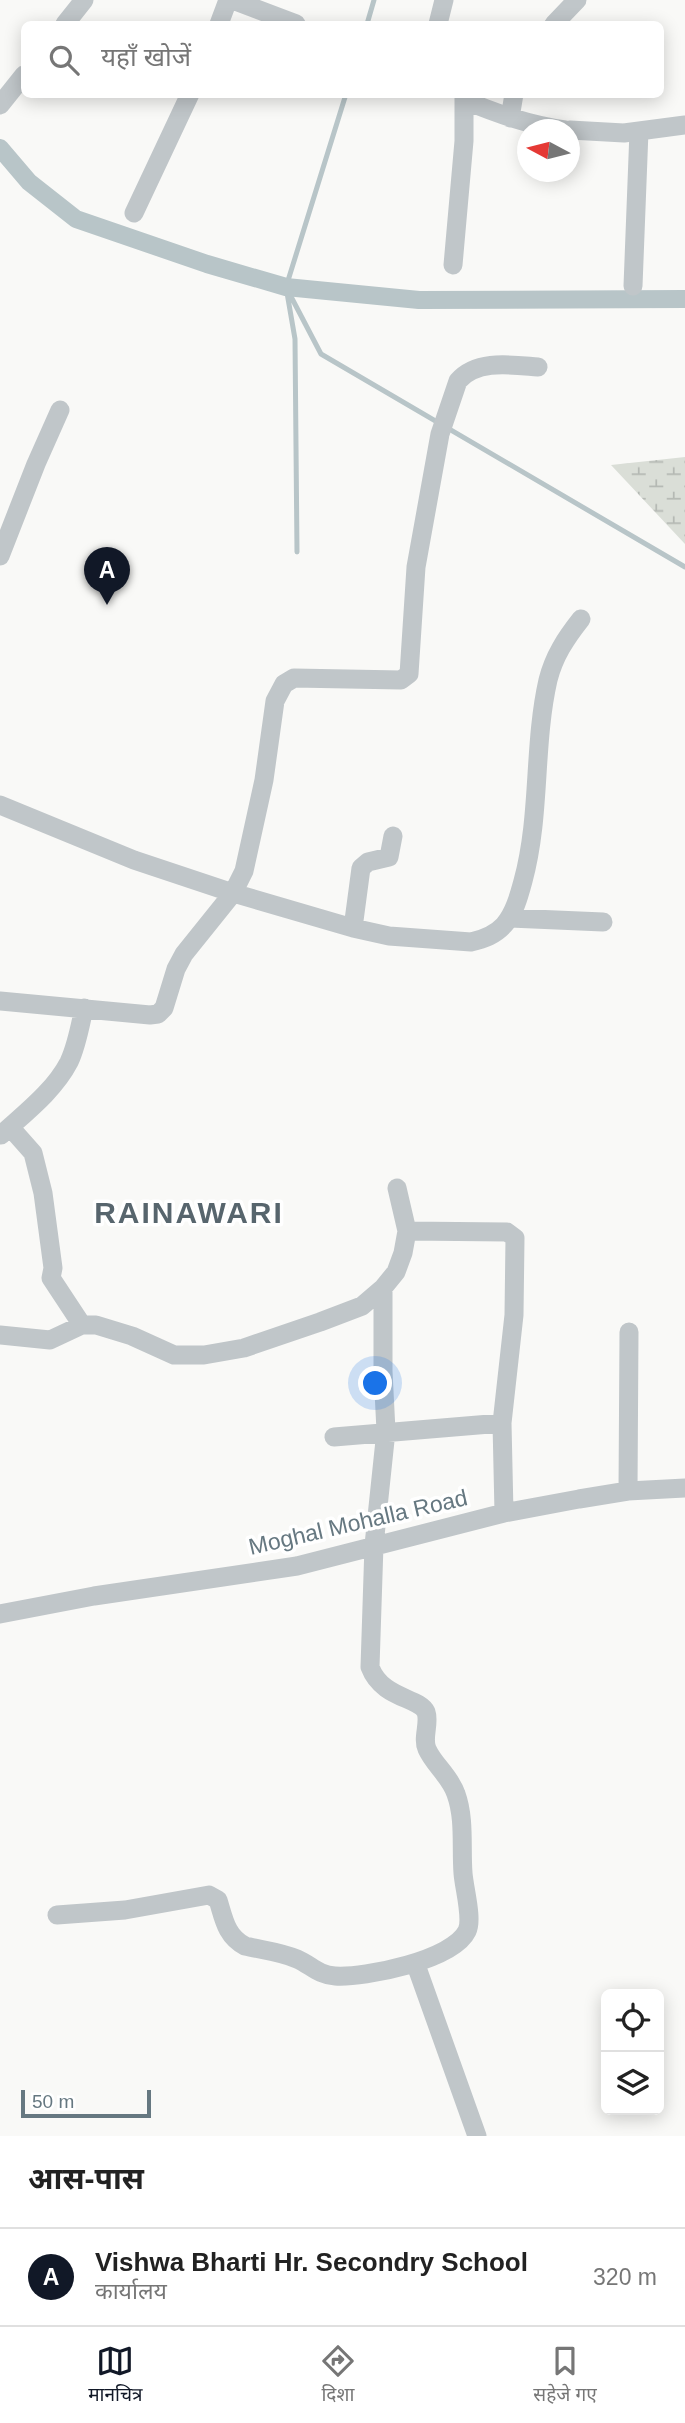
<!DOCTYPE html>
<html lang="hi">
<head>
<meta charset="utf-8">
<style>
	body { margin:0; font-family:Arial,"Noto Sans Devanagari",sans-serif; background:#f6f6f6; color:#222 }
	.controls { position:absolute; right:21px; bottom:21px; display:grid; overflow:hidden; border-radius:10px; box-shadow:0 4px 18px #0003 }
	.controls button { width:63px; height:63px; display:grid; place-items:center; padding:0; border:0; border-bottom:2px solid #e0e0e0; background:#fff; color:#222; font:35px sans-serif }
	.compass { position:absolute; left:517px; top:119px; width:63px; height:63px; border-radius:50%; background:#fff; box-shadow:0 4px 18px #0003; rotate:277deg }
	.scale { position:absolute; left:21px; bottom:18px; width:130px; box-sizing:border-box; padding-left:7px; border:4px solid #667881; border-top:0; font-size:19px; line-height:24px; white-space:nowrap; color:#667881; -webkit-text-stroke:5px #fff; paint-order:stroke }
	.you { position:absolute; left:376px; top:1384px; width:24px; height:24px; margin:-18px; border:5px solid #fff; border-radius:50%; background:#1a73e8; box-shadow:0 0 0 10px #1a73e833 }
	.badge { display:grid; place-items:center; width:46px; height:46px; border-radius:50%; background:#111827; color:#fff; font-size:23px; font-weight:700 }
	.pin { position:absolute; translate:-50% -58px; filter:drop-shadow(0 2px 4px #0008) }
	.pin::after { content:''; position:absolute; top:37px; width:24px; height:21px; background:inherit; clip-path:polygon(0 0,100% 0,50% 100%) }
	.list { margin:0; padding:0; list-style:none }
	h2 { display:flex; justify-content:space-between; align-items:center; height:91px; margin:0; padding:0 28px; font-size:30px }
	h2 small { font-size:23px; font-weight:400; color:#767676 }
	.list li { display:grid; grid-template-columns:46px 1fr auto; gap:21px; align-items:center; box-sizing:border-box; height:98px; padding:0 28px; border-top:2px solid #e0e0e0 }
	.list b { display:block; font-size:26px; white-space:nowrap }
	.list p { margin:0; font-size:23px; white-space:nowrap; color:#767676 }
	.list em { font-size:23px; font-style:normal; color:#767676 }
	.icon { flex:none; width:38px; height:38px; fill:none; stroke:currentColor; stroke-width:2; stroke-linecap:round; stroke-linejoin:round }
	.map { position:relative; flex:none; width:685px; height:2136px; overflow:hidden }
	.search { position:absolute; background:#fff; box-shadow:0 4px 18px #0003; left:21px; right:21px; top:21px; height:77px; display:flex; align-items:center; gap:18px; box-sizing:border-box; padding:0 24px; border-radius:10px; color:#767676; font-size:26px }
	.sheet { height:189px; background:#fff }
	nav { display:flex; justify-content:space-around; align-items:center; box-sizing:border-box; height:98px; border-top:2px solid #e0e0e0; background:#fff; font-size:19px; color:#767676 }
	nav a { display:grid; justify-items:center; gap:4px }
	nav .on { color:#111827 }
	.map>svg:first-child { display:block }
	.wetland { fill:url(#wetland-marsh) }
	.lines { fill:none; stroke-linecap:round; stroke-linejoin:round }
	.stream { stroke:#b8c5c8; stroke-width:5 }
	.canal { stroke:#b8c5c8; stroke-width:18 }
	.street { stroke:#c0c6c9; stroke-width:19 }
	.labels { text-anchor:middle; stroke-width:7; stroke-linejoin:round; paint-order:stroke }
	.street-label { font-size:23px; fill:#667881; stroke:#fff }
	.district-label { font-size:30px; font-weight:bold; letter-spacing:2px; fill:#57656d; stroke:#fff }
</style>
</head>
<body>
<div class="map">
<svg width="685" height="2136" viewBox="0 0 685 2136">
	<defs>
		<pattern id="wetland-marsh" width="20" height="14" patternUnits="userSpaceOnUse" patternTransform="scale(1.75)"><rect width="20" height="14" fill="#daded7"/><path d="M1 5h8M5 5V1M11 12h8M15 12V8" fill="none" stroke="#b5b9b4"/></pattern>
	</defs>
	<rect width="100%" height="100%" fill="#f9f9f7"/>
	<path class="wetland" d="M 685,457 L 685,544 L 611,465 Z"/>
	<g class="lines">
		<path class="stream" d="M 367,24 L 374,0
			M 286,287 L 321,354 L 685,567
			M 297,552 L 295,339 L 286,287 L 346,94"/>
		<path class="canal" d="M 0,148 L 29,182 L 76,219 L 207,264 L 286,287 L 419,300 L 685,299"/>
		<path class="street" d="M 233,0 L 296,24
			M 65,24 L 84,0
			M 219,24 L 228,0
			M 438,24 L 444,0
			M 554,24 L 577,0
			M 464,100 C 498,114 529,125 565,130
			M 0,105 L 24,75
			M 510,118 L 514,94
			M 570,130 L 624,133 L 685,125
			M 134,213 L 190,94
			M 453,265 L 464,141 L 464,94
			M 633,286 L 639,131
			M 0,556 L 36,464 L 60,410
			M 0,805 L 134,860 L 233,893 L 353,928 L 389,936 L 471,942 C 484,939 495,935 504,925 C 514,914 519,896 523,881 C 541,815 533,746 548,680 C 554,656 566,638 581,619
			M 510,918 L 603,922
			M 353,928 L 361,868 L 368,862 L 389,857 L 393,836
			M 0,1001 L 150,1015 L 158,1014 L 164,1008 L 176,969 L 184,954 L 233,893 L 244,871 L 264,780 L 275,701 L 284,684 L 294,678 L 401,680 L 409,674 L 416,567 L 440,434 L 458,381 C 477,359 512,365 538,367
			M 10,1127 L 33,1153 L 43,1193 L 53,1268 L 51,1278 L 82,1325
			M 1,1135 C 25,1113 54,1091 69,1062 C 77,1045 80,1026 84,1008
			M 407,1231 L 507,1232 L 515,1238 L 514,1315 L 502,1423 L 504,1513
			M 0,1335 L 50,1340 L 82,1325 L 96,1325 L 132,1336 L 174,1355 L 204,1355 L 244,1348 L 320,1322 L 362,1306 L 383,1288
			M 334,1437 L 502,1423
			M 628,1491 L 629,1332
			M 0,1614 L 94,1596 L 297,1566 L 504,1513 L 579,1499 L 628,1491 L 685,1488
			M 57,1915 L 125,1910 L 209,1895 L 218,1900 C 224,1919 226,1936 245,1946 C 262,1950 281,1952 297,1959 C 311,1965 318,1975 335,1976 C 365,1978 453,1960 467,1931 C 473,1919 464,1888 463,1873 C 461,1847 465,1819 456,1794 C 450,1776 434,1765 427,1749 C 422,1738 430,1723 426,1712 C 419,1697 382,1699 370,1667 L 374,1545 L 386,1431 L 383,1371 L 383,1288 L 396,1272 L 403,1253 L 407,1231 L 397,1188
			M 416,1965 L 477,2136"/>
	</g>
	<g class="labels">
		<g class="street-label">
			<text transform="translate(358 1522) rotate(-13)" y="8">Moghal Mohalla Road</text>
		</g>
		<g class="district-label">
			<text x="189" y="1223">RAINAWARI</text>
		</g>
	</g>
</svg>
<div class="controls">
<button><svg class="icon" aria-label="locate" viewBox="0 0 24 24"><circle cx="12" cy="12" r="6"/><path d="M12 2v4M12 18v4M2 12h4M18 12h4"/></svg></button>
<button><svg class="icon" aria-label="layers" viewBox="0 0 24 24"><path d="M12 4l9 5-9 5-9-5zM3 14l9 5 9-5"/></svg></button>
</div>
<svg class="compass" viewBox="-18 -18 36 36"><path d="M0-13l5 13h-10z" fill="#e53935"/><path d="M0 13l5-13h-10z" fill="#767676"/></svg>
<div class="scale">50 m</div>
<div class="you"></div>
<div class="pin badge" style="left:107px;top:605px">A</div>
<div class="search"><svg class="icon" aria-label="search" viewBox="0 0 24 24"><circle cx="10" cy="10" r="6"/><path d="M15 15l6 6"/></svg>यहाँ खोजें</div>
</div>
<section class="sheet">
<h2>आस-पास<small></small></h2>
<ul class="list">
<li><span class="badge">A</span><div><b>Vishwa Bharti Hr. Secondry School</b><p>कार्यालय</p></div><em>320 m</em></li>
</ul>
</section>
<nav>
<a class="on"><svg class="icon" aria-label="map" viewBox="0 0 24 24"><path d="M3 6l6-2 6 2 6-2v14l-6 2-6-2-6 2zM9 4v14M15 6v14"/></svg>मानचित्र</a>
<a><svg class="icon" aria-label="directions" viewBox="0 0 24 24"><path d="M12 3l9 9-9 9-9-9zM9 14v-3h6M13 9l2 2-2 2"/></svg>दिशा</a>
<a><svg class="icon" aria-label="saved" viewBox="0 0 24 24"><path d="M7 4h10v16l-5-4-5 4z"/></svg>सहेजे गए</a>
</nav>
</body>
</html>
